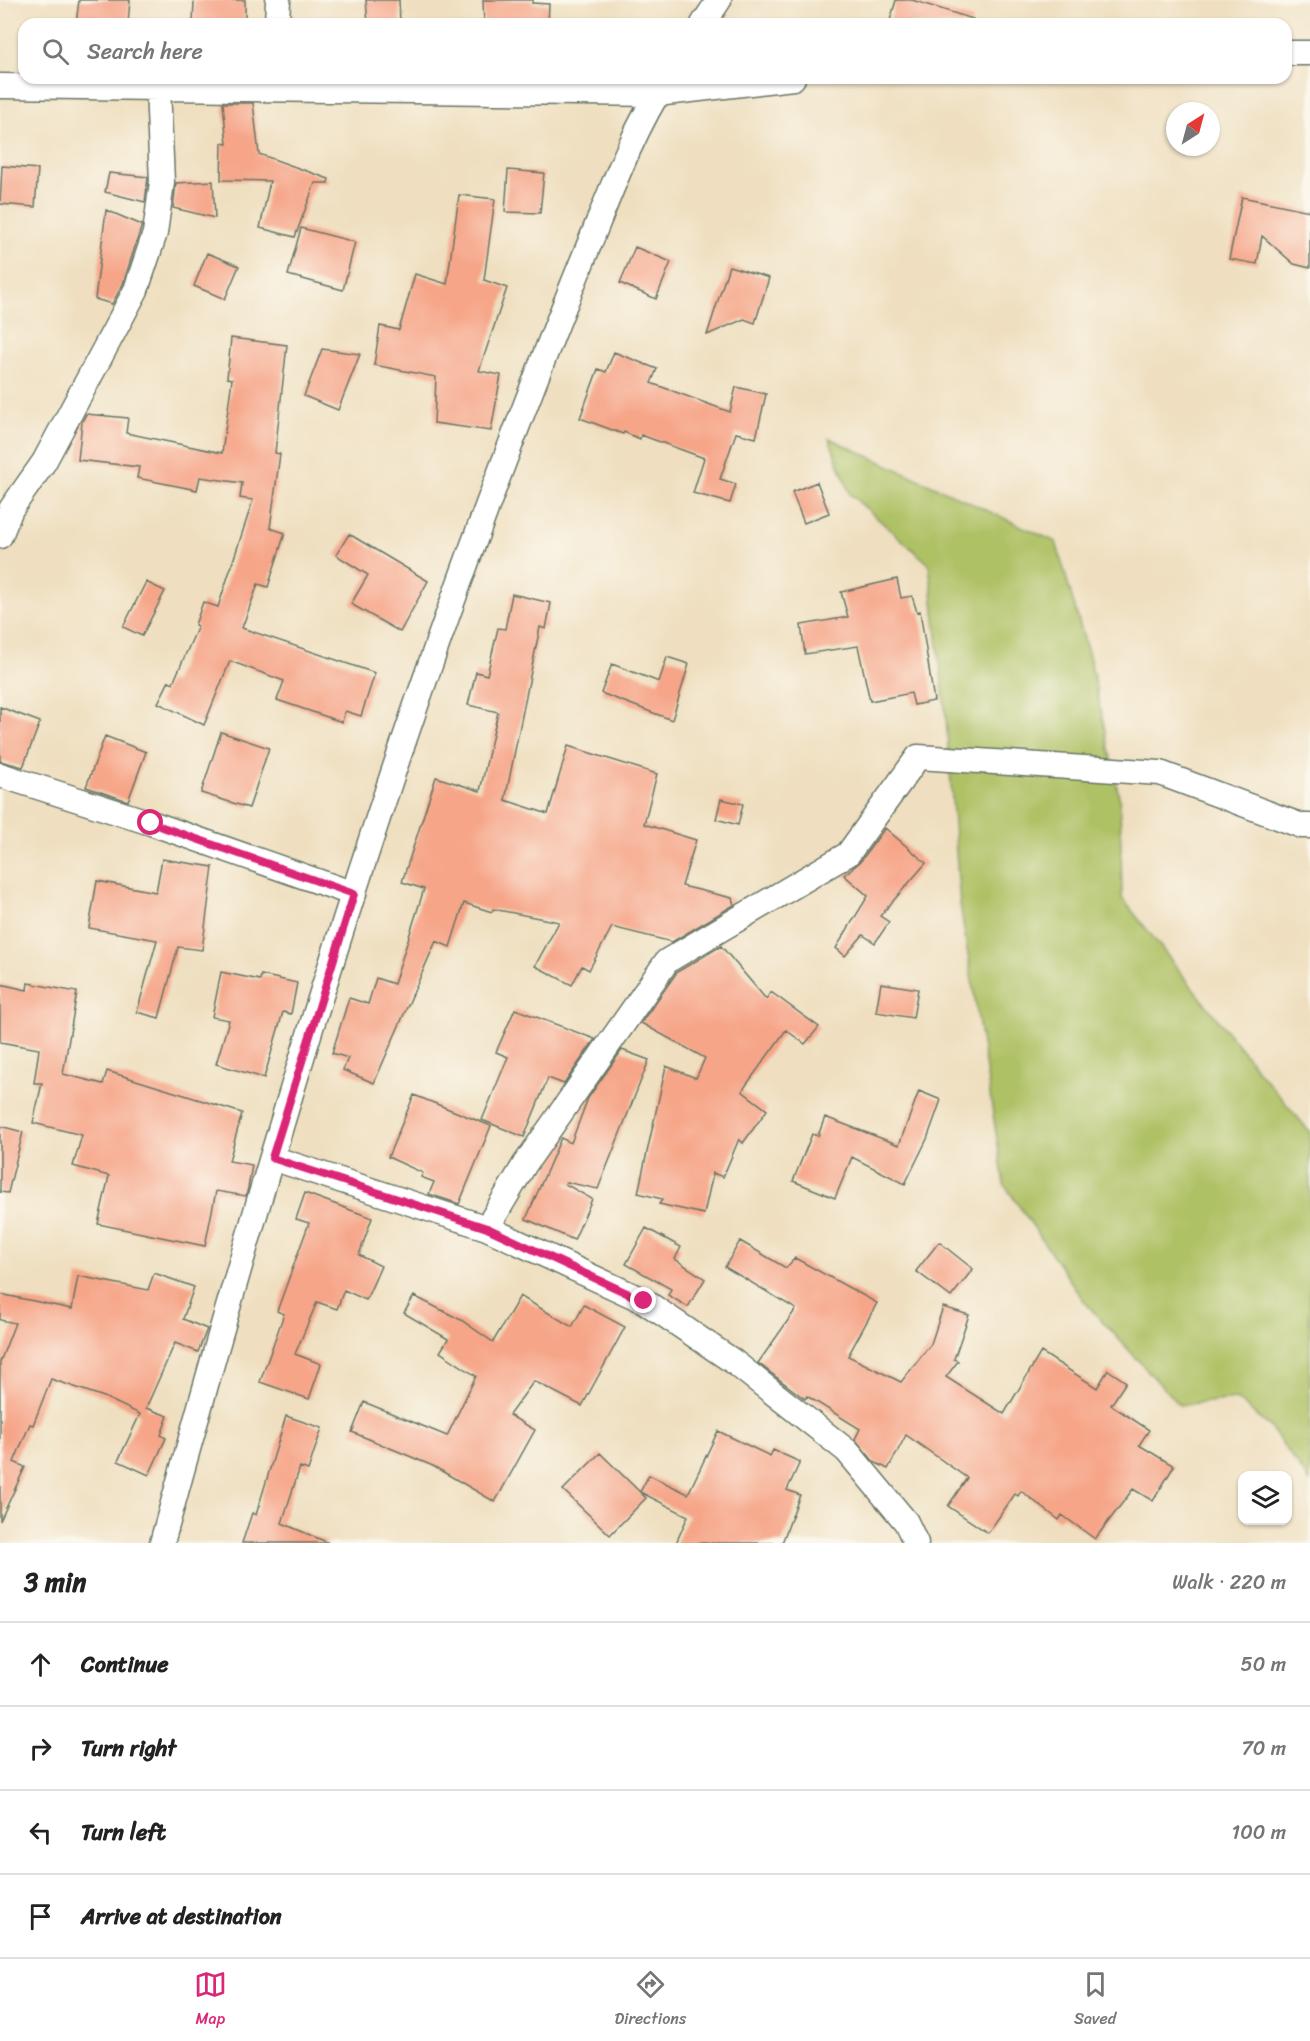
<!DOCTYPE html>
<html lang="en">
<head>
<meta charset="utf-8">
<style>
	body { margin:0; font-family:Sriracha,sans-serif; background:#f6f6f6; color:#222 }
	.controls { position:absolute; right:18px; bottom:18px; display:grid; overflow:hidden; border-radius:12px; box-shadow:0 2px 4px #0004 }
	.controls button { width:54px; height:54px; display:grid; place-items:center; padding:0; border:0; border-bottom:2px solid #e0e0e0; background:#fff; color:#222; font:30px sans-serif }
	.compass { position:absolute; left:1166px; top:102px; width:54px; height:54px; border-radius:50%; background:#fff; box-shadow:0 2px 4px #0004; rotate:36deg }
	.stop { position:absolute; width:18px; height:18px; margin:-14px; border:4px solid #db2777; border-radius:50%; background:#fff }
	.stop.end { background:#db2777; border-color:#fff; box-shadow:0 2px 6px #0008 }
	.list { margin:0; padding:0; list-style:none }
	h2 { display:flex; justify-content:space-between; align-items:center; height:78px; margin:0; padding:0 24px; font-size:26px }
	h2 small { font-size:20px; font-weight:400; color:#767676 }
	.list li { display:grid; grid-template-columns:39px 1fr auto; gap:18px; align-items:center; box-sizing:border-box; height:84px; padding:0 24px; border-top:2px solid #e0e0e0 }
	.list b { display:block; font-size:22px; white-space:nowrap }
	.list em { font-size:20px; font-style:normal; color:#767676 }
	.icon { flex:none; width:33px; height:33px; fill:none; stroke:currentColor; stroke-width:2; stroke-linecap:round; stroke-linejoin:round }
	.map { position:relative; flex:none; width:1310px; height:1543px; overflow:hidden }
	.search { position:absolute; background:#fff; box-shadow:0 2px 4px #0004; left:18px; right:18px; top:18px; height:66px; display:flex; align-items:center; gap:15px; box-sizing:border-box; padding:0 21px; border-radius:18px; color:#767676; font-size:22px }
	.sheet { height:414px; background:#fff }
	nav { display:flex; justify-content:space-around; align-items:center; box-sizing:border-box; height:84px; border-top:2px solid #e0e0e0; background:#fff; font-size:16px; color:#767676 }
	nav a { display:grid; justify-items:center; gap:3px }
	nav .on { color:#db2777 }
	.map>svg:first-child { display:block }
	.green { fill:#afc165; stroke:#677f4c; stroke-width:1.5 }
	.building { fill:#f6a588 }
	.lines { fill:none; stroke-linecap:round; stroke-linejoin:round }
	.minor-casing { stroke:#687665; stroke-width:27 }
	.minor { stroke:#fff; stroke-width:24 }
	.route { stroke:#db2777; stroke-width:8 }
</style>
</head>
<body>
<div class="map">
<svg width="1310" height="1543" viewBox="0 0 1310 1543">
	<rect width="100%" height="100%" fill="#fbf7ec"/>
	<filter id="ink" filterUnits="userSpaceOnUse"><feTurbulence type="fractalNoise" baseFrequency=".0167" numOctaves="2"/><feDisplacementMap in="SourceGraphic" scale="12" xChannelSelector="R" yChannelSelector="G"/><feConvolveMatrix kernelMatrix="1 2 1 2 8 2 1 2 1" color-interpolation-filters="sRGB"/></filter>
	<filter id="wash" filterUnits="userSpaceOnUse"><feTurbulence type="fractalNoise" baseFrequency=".008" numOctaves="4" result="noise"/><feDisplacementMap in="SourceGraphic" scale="24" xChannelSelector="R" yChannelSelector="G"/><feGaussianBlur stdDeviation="1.35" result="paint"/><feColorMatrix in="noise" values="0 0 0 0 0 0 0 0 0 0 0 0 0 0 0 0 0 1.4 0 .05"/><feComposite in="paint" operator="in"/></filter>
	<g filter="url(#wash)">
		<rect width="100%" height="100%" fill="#efdfc0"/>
		<path class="green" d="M 829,438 L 1056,542 L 1090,660 L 1120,801 L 1122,898 L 1260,1073 L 1310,1132 L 1310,1482 L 1270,1427 L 1236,1399 L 1179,1405 L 1084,1301 L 1004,1184 L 960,904 L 946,718 L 929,564 L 850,494 Z"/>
		<g id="blocks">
			<path class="building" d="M 79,0 L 130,0 L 128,24 L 76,24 Z
				M 194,0 L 245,0 L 245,24 L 193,24 Z
				M 366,0 L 399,0 L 400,24 L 368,24 Z
				M 483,0 L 533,0 L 532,3 L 549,4 L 548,24 L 484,24 Z
				M 896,0 L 912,0 L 973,19 L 972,24 L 889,24 Z
				M 223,103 L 253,103 L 259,154 L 329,179 L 328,183 L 315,183 L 295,237 L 260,228 L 270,181 L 221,180 L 222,143 L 227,144 Z
				M 2,166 L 38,169 L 35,207 L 0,204 Z
				M 508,170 L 544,173 L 540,213 L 505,212 Z
				M 109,173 L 148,177 L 145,202 L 105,192 Z
				M 213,181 L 215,218 L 173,208 L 176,183 Z
				M 459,195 L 495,199 L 484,280 L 507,288 L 479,371 L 501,375 L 491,431 L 434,423 L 436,377 L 374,365 L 380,326 L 399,330 L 415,274 L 447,284 Z
				M 1242,197 L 1310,211 L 1310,268 L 1294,264 L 1262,236 L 1257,264 L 1229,259 Z
				M 106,210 L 142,225 L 123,284 L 112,304 L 95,299 Z
				M 301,228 L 355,242 L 343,290 L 288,275 Z
				M 635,247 L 671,262 L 656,299 L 620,283 Z
				M 207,253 L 239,266 L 225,299 L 194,286 Z
				M 729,266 L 769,278 L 755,323 L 744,319 L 707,335 Z
				M 231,338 L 287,345 L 275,453 L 280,454 L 270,528 L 285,533 L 268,587 L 258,584 L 242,628 L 375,673 L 361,716 L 345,711 L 342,722 L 277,700 L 284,681 L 230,661 L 204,725 L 158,703 L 169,681 L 173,683 L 198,626 L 195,625 L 203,602 L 218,607 L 253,500 L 240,498 L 242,483 L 200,477 L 197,490 L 137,478 L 139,467 L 78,460 L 82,422 L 86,414 L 128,418 L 126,433 L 222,453 L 232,379 L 227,378 Z
				M 322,349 L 360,354 L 338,410 L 304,396 Z
				M 614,352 L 657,369 L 651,383 L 730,412 L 736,387 L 766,394 L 756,438 L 736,433 L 720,479 L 736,484 L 730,503 L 693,493 L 704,458 L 641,435 L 640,439 L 624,432 L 623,434 L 580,418 L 598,369 L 606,372 Z
				M 817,482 L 829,513 L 804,523 L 792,492 Z
				M 349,534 L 428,581 L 400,632 L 351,604 L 368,575 L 336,555 Z
				M 897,579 L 901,598 L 912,596 L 917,612 L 920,611 L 934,701 L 914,705 L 911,693 L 870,701 L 858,646 L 805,654 L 801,625 L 848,617 L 841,592 Z
				M 146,582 L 165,591 L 142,636 L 123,627 Z
				M 512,594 L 551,603 L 546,629 L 540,627 L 505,800 L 548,814 L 568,746 L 657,774 L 644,824 L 696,840 L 682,886 L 732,898 L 734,905 L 672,942 L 612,927 L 589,970 L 582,966 L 572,985 L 535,966 L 559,922 L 493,909 L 492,912 L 464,903 L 450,947 L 436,941 L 374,1083 L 343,1070 L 348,1058 L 332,1053 L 349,998 L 368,1004 L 376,978 L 394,984 L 424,889 L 402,882 L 436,777 L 480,791 L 498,712 L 468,705 L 476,672 L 487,675 L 498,628 L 505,629 Z
				M 667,657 L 689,664 L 672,720 L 601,693 L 612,664 L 659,682 Z
				M 0,707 L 40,722 L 23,767 L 0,761 Z
				M 221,732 L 269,748 L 249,808 L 201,793 Z
				M 105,736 L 146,752 L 128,801 L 86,787 Z
				M 721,799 L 743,804 L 738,825 L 716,819 Z
				M 885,828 L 926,863 L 880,916 L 889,922 L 875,943 L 863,935 L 845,956 L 836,948 L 868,896 L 844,875 L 860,862 Z
				M 162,859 L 213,867 L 202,950 L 178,947 L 159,1018 L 137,1012 L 157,940 L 89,928 L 97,881 L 156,892 Z
				M 721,946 L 766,999 L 771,992 L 819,1027 L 805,1044 L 786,1030 L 742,1091 L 767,1110 L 743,1143 L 739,1139 L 723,1177 L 713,1173 L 704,1214 L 659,1204 L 662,1199 L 638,1193 L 666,1066 L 696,1078 L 705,1058 L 641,1023 L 677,972 Z
				M 221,972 L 260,980 L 261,975 L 297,983 L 291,1014 L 283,1012 L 264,1078 L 216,1064 L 229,1020 L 212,1017 Z
				M 28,983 L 77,992 L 63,1074 L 103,1084 L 107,1071 L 242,1113 L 229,1161 L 252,1165 L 248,1188 L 246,1196 L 216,1191 L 205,1246 L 98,1224 L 109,1176 L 73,1166 L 82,1135 L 33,1123 L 42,1083 L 34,1083 L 39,1049 L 0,1042 L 0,984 L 27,990 Z
				M 881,983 L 918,989 L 913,1018 L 876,1012 Z
				M 515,1009 L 595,1039 L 564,1084 L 548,1078 L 524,1137 L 482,1120 L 508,1057 L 496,1052 Z
				M 622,1050 L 649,1060 L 598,1189 L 566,1182 L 565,1184 L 592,1199 L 574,1240 L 526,1219 L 561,1138 L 571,1143 L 588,1098 Z
				M 919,1091 L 941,1100 L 927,1139 L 905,1184 L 852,1157 L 835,1198 L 793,1181 L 812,1134 L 818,1136 L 825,1117 L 899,1145 Z
				M 414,1095 L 491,1126 L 459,1204 L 429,1194 L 434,1182 L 421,1177 L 423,1173 L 388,1157 Z
				M 0,1126 L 23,1132 L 8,1193 L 0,1192 Z
				M 305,1193 L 372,1218 L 359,1255 L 381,1266 L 366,1300 L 344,1290 L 337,1309 L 317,1302 L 295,1354 L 321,1364 L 309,1399 L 260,1382 L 284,1314 L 277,1311 L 309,1223 L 296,1219 Z
				M 646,1228 L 681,1247 L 675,1259 L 705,1279 L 688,1307 L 668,1295 L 671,1289 L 626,1264 Z
				M 740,1241 L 786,1268 L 795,1258 L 877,1303 L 848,1356 L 901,1382 L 931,1344 L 943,1307 L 969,1315 L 954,1359 L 958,1361 L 946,1377 L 1004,1414 L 1041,1352 L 1097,1388 L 1108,1370 L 1126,1382 L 1111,1405 L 1149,1430 L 1139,1445 L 1174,1466 L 1153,1501 L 1133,1489 L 1095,1539 L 1062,1515 L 1059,1520 L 1021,1491 L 1018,1496 L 1015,1494 L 988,1533 L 948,1506 L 967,1478 L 906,1435 L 888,1469 L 874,1462 L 855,1439 L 860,1429 L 807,1396 L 805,1399 L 758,1363 L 796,1309 L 725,1267 Z
				M 939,1242 L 973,1269 L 951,1297 L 916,1271 Z
				M 154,1273 L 194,1287 L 183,1319 L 207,1329 L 198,1352 L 175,1343 L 146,1408 L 168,1416 L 161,1435 L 166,1438 L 149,1475 L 118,1461 L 140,1414 L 104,1397 L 51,1379 L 33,1425 L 30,1424 L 14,1462 L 25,1467 L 0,1521 L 0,1362 L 15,1323 L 0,1320 L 0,1294 L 72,1309 L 78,1276 L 148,1290 Z
				M 414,1296 L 461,1320 L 493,1342 L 520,1296 L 572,1327 L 584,1305 L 625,1327 L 582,1406 L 534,1381 L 509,1415 L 535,1430 L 495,1502 L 433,1466 L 352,1432 L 364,1402 L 447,1436 L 476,1376 L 440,1352 L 448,1339 L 404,1313 Z
				M 286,1416 L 322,1428 L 308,1470 L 300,1467 L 282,1523 L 329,1543 L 242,1543 L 252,1513 L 256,1515 Z
				M 718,1431 L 770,1456 L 773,1450 L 800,1462 L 787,1490 L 800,1495 L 782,1543 L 676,1543 L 688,1516 L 640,1492 L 649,1475 L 688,1494 Z
				M 600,1453 L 646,1498 L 610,1535 L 563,1490 Z"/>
		</g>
	</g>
	<g filter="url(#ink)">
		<use href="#blocks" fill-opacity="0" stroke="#687665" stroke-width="1.5"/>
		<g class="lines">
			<defs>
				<path id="minor" d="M 277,24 L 278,0
					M 703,24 L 719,0
					M 1286,53 L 1310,53
					M 0,86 L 657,94 L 793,78
					M 0,536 L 11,509 L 44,462 L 136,290 L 155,233 L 162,182 L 158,87
					M 0,775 L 151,823 L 354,894
					M 272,1158 L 487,1228 L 644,1301 L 734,1362 L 847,1451 L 906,1522 L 916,1543
					M 487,1228 L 525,1164 L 667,961 L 848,854 L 918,757 L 1160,773 L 1302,826 L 1310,826
					M 162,1543 C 263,1175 372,808 508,451 C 535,380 562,310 591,240 C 613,185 635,127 667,78"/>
			</defs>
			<use href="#minor" class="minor-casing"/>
			<use href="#minor" class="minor"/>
		</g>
	</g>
	<g class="lines" filter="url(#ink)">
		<path class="route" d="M 151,823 L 354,894 L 272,1158 L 487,1228 L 644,1301"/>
	</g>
</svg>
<div class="controls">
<button><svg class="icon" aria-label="layers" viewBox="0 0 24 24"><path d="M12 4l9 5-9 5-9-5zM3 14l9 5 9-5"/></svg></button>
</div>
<svg class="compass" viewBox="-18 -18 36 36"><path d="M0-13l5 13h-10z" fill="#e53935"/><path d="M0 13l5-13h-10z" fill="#767676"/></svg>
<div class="stop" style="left:151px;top:823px"></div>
<div class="stop end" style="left:644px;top:1301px"></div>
<div class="search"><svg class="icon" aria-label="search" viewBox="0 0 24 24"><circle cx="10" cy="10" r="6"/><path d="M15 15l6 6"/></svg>Search here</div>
</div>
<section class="sheet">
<h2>3 min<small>Walk · 220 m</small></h2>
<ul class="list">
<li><svg class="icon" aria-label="ahead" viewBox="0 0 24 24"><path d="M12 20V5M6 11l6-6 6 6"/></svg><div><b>Continue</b></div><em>50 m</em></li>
<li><svg class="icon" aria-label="right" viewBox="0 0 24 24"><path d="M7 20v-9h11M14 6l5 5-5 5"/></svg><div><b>Turn right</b></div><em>70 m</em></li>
<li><svg class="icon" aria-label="left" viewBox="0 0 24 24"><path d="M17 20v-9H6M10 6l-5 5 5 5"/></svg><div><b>Turn left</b></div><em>100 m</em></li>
<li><svg class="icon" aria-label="arrive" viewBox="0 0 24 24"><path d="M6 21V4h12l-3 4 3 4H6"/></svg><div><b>Arrive at destination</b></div></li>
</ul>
</section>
<nav>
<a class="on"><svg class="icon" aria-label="map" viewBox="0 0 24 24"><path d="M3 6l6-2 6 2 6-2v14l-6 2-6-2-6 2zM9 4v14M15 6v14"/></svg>Map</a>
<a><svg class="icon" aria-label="directions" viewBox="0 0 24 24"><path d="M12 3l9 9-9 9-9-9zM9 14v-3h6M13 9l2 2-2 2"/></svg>Directions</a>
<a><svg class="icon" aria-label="saved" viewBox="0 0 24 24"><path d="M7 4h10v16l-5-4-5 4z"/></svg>Saved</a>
</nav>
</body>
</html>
